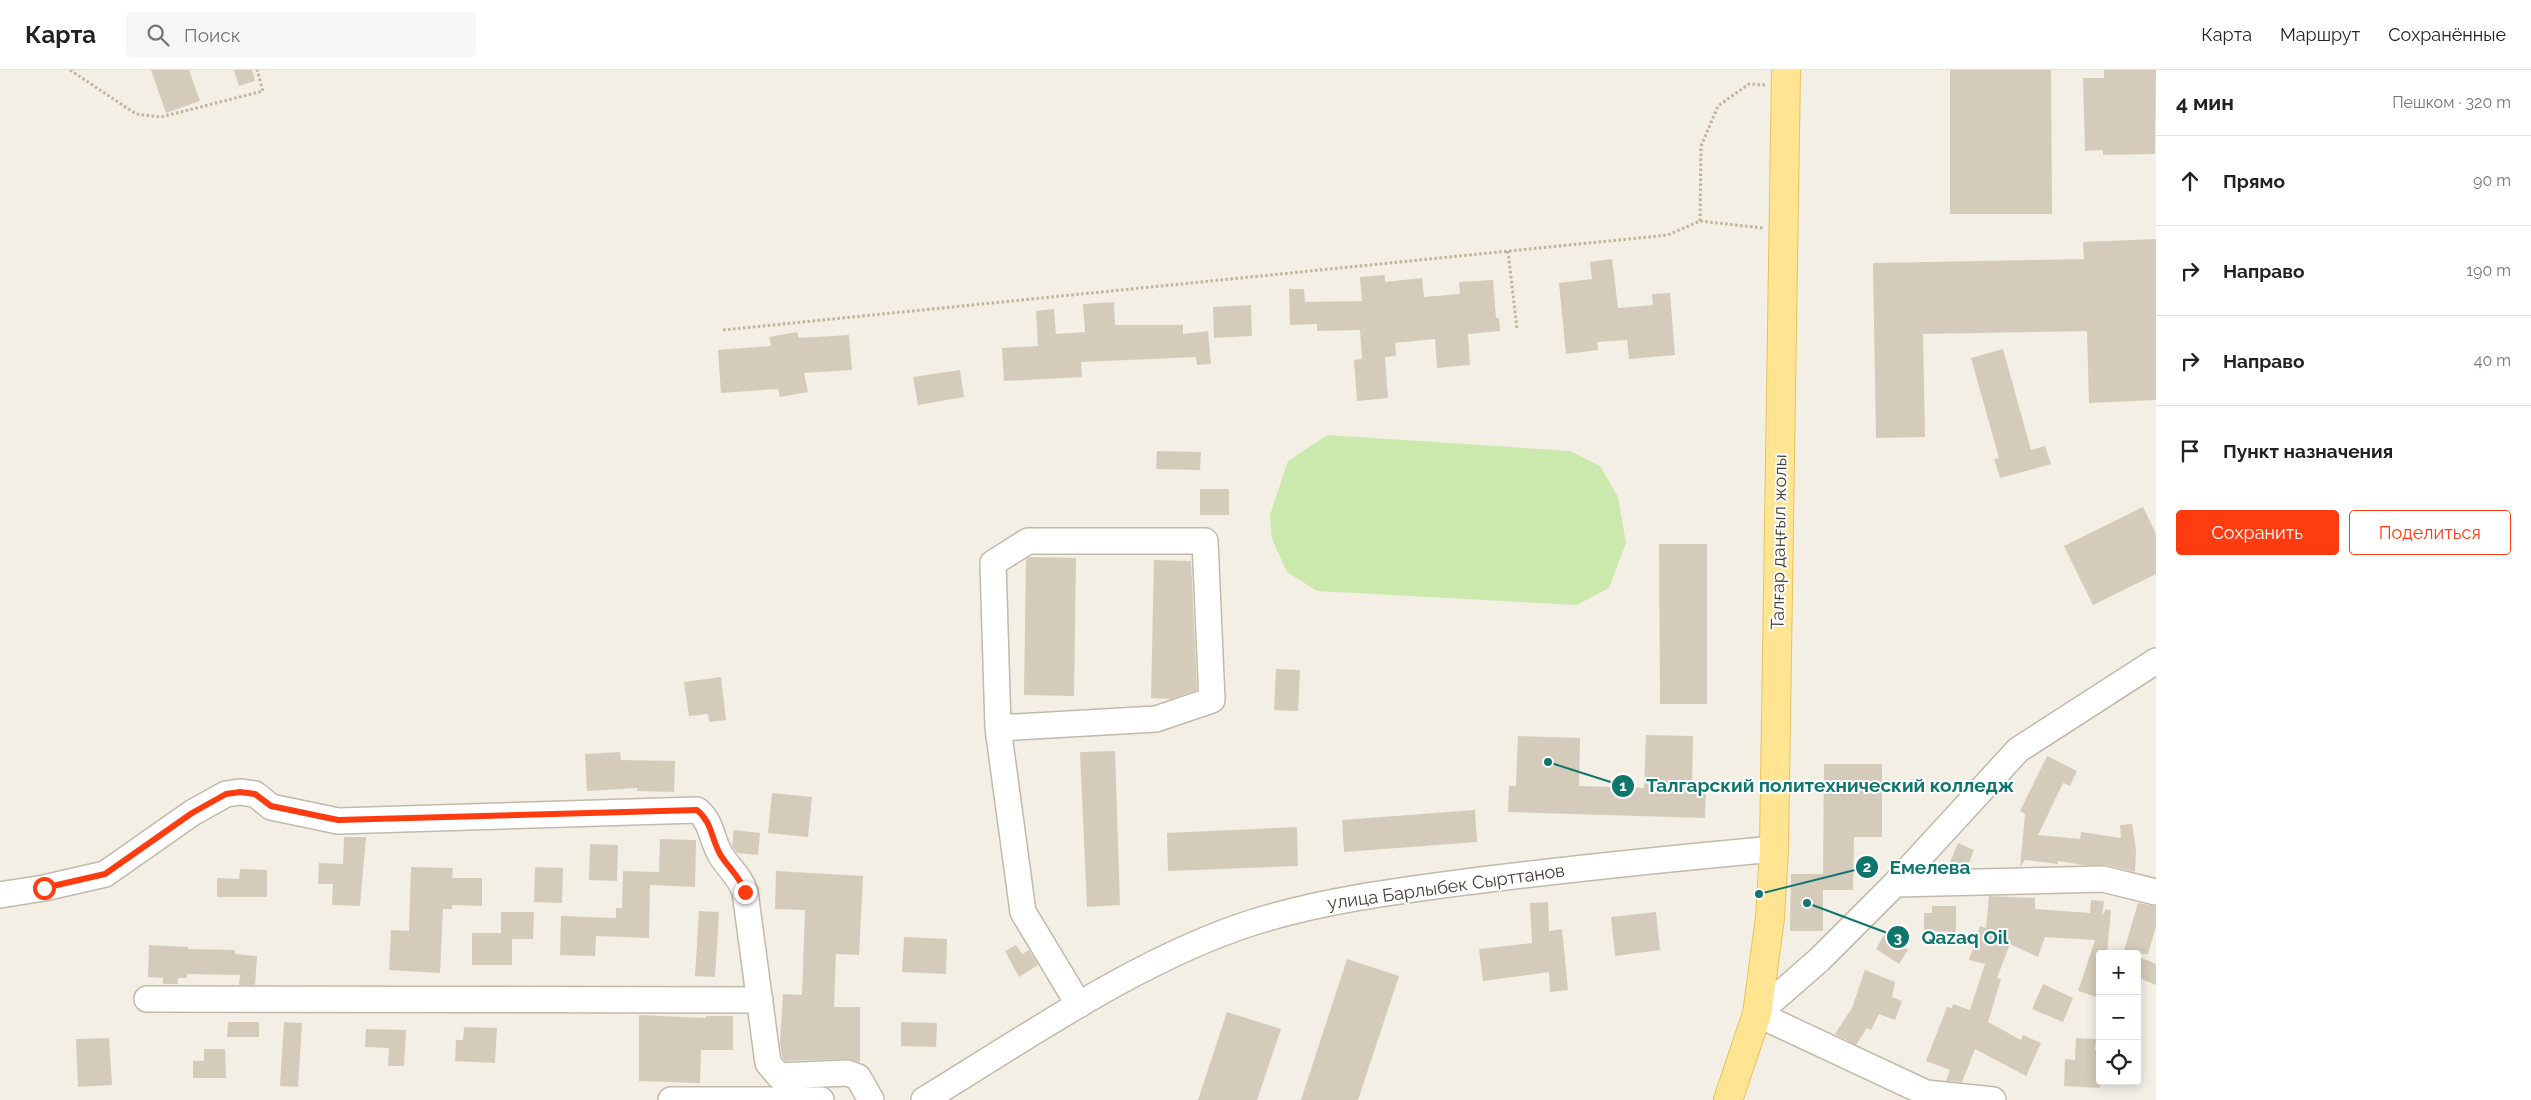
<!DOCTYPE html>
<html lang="ru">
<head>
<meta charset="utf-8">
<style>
	body { margin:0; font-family:Raleway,sans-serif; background:#f6f6f6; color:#222 }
	.controls { position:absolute; right:15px; bottom:15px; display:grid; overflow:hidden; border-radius:5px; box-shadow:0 2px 12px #0003 }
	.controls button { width:45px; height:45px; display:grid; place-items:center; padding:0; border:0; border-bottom:1px solid #e0e0e0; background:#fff; color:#222; font:25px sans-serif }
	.stop { position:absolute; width:15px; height:15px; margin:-11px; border:4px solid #ff3c10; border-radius:50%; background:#fff }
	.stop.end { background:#ff3c10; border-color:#fff; box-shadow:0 1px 5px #0008 }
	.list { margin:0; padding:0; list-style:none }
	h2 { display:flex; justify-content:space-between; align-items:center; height:65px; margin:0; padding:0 20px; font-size:21px }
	h2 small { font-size:16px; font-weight:400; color:#767676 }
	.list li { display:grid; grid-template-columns:32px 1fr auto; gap:15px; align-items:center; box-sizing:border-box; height:90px; padding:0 20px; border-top:1px solid #e0e0e0 }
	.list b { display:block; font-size:19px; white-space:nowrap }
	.list em { font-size:16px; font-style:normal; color:#767676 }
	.actions { display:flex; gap:10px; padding:15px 20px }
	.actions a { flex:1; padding:11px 0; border:1px solid #ff3c10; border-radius:5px; text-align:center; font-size:18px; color:#ff3c10 }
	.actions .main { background:#ff3c10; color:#fff }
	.icon { flex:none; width:28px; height:28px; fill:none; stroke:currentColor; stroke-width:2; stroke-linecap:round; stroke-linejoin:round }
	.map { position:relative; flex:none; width:2156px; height:1030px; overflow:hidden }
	header { display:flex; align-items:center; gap:30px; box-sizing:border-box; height:70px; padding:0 25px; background:#fff; border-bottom:1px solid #e0e0e0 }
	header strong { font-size:24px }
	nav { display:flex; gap:28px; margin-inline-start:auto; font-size:18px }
	.search { width:350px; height:45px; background:#f6f6f6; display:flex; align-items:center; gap:12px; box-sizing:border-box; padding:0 18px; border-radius:5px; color:#767676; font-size:19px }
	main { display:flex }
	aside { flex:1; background:#fff }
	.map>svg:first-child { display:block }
	.green { fill:#cbe9ac }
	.building { fill:#d5cbba }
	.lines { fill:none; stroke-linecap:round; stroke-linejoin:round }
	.minor-casing { stroke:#c1baaa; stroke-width:28 }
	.major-casing { stroke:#e6c35f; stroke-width:30 }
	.path { stroke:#c1b498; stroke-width:3; stroke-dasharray:2.5 2.5; stroke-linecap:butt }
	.minor { stroke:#fff; stroke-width:25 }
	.major { stroke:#ffe492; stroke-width:28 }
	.route { stroke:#ff3c10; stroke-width:6 }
	.labels { text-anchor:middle; stroke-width:4; stroke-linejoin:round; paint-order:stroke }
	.street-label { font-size:18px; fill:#453f34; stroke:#fff }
	.leader { fill:none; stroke:#0f766e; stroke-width:2 }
	.callout-dot { fill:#0f766e; stroke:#fff; stroke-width:2 }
	.mark-label { font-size:15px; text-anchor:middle; font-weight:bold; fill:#fff }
	.callout-label { font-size:19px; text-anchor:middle; font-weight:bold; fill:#0f766e; stroke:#fff; stroke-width:4; stroke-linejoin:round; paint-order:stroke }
</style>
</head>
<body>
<header>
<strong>Карта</strong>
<div class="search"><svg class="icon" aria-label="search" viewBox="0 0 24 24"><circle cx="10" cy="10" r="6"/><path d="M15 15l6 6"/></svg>Поиск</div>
<nav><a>Карта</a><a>Маршрут</a><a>Сохранённые</a></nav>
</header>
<main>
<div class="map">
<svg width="2156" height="1030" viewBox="0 0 2156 1030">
	<rect width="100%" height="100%" fill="#f3efe5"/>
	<path class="green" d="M 1327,365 L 1570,381 L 1600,396 L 1618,427 L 1626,473 L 1609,518 L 1577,535 L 1317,521 L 1287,502 L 1272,469 L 1270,445 L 1288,391 Z"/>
	<path class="building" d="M 151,0 L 189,0 L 200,31 L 166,43 Z
		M 234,0 L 252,0 L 255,11 L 239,16 Z
		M 1950,0 L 2051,0 L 2052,144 L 1950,144 Z
		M 2104,0 L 2156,0 L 2155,84 L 2103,85 L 2103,80 L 2085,81 L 2083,8 L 2104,8 Z
		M 2156,169 L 2156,330 L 2089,333 L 2087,261 L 1923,264 L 1925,367 L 1876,368 L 1873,193 L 2084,189 L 2083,172 Z
		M 1612,189 L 1618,238 L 1653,235 L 1652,224 L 1670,223 L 1675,285 L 1629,289 L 1627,270 L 1597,272 L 1598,280 L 1566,284 L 1559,213 L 1592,209 L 1590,192 Z
		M 1385,205 L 1385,212 L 1422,208 L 1424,227 L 1460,224 L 1459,212 L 1493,210 L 1496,248 L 1499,248 L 1500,261 L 1468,264 L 1470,295 L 1437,298 L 1435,269 L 1395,273 L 1396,286 L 1385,287 L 1388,328 L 1357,331 L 1354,290 L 1362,289 L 1360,260 L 1317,261 L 1317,254 L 1290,255 L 1289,219 L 1304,219 L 1305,232 L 1362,231 L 1360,207 Z
		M 1114,232 L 1115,255 L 1183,255 L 1183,264 L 1208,261 L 1211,294 L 1197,295 L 1196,287 L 1081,292 L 1082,307 L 1004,311 L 1002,278 L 1038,276 L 1036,241 L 1054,239 L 1056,264 L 1085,262 L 1083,234 Z
		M 1251,235 L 1252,266 L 1214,268 L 1213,237 Z
		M 797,262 L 799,268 L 849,265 L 852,300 L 804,303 L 808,322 L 780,327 L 778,319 L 721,323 L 718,280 L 771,276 L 769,267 Z
		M 2003,279 L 2031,380 L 2045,376 L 2051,394 L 2000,408 L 1994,389 L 1999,388 L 1971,288 Z
		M 960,300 L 964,327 L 918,335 L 913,307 Z
		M 1157,381 L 1201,382 L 1200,400 L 1156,399 Z
		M 1200,419 L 1229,419 L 1229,445 L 1200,445 Z
		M 2143,437 L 2156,464 L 2156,504 L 2093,535 L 2064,476 Z
		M 1659,474 L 1707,474 L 1707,634 L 1660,634 Z
		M 1030,487 L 1076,488 L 1074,626 L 1024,625 L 1026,489 Z
		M 1154,490 L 1191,491 L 1197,620 L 1171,629 L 1151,628 Z
		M 1276,599 L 1300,600 L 1298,641 L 1274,640 Z
		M 721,607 L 726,650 L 709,652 L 708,644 L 689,646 L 684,612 Z
		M 1646,665 L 1693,666 L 1692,718 L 1706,719 L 1705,748 L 1508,742 L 1509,716 L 1516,716 L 1518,666 L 1580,668 L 1579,716 L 1644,718 Z
		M 1115,681 L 1120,835 L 1087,837 L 1080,682 Z
		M 620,682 L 621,690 L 675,691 L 674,722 L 637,721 L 637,718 L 587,721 L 585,684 Z
		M 2047,686 L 2077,701 L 2070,716 L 2063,713 L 2038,765 L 2080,769 L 2081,762 L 2121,768 L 2120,755 L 2132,754 L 2136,780 L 2135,802 L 2106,795 L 2083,795 L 2058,791 L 2058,794 L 2025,790 L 2020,797 L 2025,744 L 2020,741 Z
		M 1824,694 L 1882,694 L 1882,767 L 1854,767 L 1853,820 L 1823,820 L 1823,861 L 1790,861 L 1791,804 L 1823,804 Z
		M 772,723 L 812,727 L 808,767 L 768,763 Z
		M 1475,740 L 1477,772 L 1344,782 L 1342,750 Z
		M 1297,757 L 1298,796 L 1168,801 L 1167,763 Z
		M 734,760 L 760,763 L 758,785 L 737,783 L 732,776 Z
		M 344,767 L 366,767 L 360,836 L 332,835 L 333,814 L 318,814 L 319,793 L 343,794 Z
		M 660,769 L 696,770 L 695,817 L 650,815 L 649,868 L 596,866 L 595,886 L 560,885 L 561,846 L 616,848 L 616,838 L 622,838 L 623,801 L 659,802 Z
		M 1958,773 L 1974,780 L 1967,798 L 1950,792 Z
		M 590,774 L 618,775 L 617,811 L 589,810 Z
		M 411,797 L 453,798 L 452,808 L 482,808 L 482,836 L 452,835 L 452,839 L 443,839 L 440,903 L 389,900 L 391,860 L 409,861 Z
		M 535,797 L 563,798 L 562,833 L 534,832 Z
		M 240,799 L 267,800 L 267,827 L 217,827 L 217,808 L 239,809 Z
		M 776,801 L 863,806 L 859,885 L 836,884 L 834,937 L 860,937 L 860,992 L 846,989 L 785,991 L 782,987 L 780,973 L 783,924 L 802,925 L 805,840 L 775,839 Z
		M 1989,826 L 2035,828 L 2035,839 L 2090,843 L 2091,830 L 2104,831 L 2102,846 L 2106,839 L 2111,840 L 2107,884 L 2100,884 L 2100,928 L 2078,921 L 2095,870 L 2045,867 L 2038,887 L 2010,874 L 1997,908 L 2001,909 L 1988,952 L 2021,970 L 2023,965 L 2041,973 L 2026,1006 L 1975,979 L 1962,1012 L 1946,1011 L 1950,1000 L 1926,991 L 1947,937 L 1952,938 L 1953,934 L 1970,940 L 1985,894 L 1969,890 L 1980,856 L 1986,858 Z
		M 1548,832 L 1549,861 L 1562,859 L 1568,920 L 1550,922 L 1549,902 L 1483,911 L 1479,879 L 1532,873 L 1530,833 Z
		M 2138,833 L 2156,836 L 2156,856 L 2148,884 L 2123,884 Z
		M 1932,836 L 1956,836 L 1956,862 L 1924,861 L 1924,843 L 1932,843 Z
		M 699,841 L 719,842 L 715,907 L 695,906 Z
		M 501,842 L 534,842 L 533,869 L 512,869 L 512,895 L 472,895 L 472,863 L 501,863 Z
		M 1656,842 L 1660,880 L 1615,886 L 1611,847 Z
		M 1884,865 L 1908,880 L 1899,894 L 1876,879 Z
		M 904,867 L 947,869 L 946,904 L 902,902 Z
		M 149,875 L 188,877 L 188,879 L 235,880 L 235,884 L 257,886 L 255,915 L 239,915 L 240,905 L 187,904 L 187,908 L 178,908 L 178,914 L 163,914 L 163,908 L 148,907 Z
		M 1016,875 L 1022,884 L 1029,880 L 1038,895 L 1019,907 L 1005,881 Z
		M 2137,886 L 2156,894 L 2156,915 L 2137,907 Z
		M 1347,889 L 1399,906 L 1358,1030 L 1301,1030 Z
		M 1865,900 L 1895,912 L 1892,927 L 1902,931 L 1895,950 L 1879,944 L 1871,960 L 1867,958 L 1856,975 L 1835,964 L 1852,938 Z
		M 2043,914 L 2073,928 L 2063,952 L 2032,939 Z
		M 1227,942 L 1281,959 L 1257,1030 L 1198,1030 Z
		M 639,945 L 706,948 L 706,946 L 733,946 L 733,980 L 701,980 L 700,1013 L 639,1011 Z
		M 228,952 L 259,952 L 259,967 L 227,967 Z
		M 284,952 L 302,953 L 298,1017 L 280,1016 Z
		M 901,952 L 937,953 L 936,977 L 901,976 Z
		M 464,957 L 497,958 L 495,993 L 455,991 L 456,970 L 463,970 Z
		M 366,959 L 406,960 L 404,996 L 388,996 L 389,978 L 365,977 Z
		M 109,968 L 112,1015 L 78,1017 L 76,969 Z
		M 2076,968 L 2096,969 L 2095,980 L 2100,980 L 2100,1018 L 2064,1016 L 2065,989 L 2075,990 Z
		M 204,979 L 225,979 L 226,1008 L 193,1008 L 193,991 L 204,991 Z"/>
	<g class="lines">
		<defs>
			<path id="minor" d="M 998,658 L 1156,649 L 1212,630 L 1205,471 L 1028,471 L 993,493 L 998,658 L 1023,842 L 1079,935
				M 1895,814 L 2103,809 L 2156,822
				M 0,825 L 44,818 L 105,804 L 192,743 L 226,724 L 240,722 L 255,724 L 271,737 L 338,751 L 697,740 C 712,752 711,768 720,784 C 728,798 740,806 745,822 L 768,993 L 779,1006 L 847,1003 L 858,1007 L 871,1030
				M 147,929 L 760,930
				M 671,1030 L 821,1030
				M 924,1030 C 1026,968 1140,888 1254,852 C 1328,829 1405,820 1481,810 C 1579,798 1676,788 1774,779
				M 1993,1030 L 1926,1023 L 1757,944 L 1819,890 L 1895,814 L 2018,680 L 2156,591"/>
			<path id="major" d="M 1728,1030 L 1757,944 L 1770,848 L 1774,779 L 1786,0"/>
		</defs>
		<use href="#minor" class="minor-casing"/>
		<use href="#major" class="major-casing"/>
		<path class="path" d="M 70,0 L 136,44 L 161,47 L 263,21 L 257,0
			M 1700,151 L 1701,76 L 1718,36 L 1749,14 L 1766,15
			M 1508,181 L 1517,259
			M 723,260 L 1668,165 L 1700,151 L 1763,158"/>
		<use href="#minor" class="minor"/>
		<use href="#major" class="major"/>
	</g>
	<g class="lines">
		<path class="route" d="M 44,818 L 105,804 L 192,743 L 226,724 L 240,722 L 255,724 L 271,736 L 338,750 L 697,740 C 712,752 711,768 720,784 C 728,798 740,806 745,822"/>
	</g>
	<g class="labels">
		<g class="street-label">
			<text transform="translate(1779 472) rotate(-89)" y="6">Талғар даңғыл жолы</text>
			<text transform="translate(1446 817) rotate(-8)" y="6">улица Барлыбек Сырттанов</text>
		</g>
	</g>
	<path class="leader" d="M1548 692L1623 716M1759 824L1867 797M1807 833L1898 867"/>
	<g class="callout-dot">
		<circle cx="1548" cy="692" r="5"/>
		<circle cx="1759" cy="824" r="5"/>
		<circle cx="1807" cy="833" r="5"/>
		<circle cx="1623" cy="716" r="12"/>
		<circle cx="1867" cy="797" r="12"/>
		<circle cx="1898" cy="867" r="12"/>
	</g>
	<g class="mark-label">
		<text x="1623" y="721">1</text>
		<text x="1867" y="802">2</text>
		<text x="1898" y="873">3</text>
	</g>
	<g class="callout-label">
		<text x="1830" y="722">Талгарский политехнический колледж</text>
		<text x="1930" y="804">Емелева</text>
		<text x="1965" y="874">Qazaq Oil</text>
	</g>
</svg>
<div class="controls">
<button>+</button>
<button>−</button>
<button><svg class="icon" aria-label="locate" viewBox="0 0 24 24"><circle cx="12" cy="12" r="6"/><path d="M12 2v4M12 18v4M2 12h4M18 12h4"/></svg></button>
</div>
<div class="stop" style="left:44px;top:818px"></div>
<div class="stop end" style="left:745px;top:822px"></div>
</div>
<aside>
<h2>4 мин<small>Пешком · 320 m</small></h2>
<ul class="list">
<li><svg class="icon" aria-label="ahead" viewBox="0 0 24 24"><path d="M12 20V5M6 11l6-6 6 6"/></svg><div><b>Прямо</b></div><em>90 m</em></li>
<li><svg class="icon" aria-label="right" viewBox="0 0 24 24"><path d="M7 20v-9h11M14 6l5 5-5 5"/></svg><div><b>Направо</b></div><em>190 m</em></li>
<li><svg class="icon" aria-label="right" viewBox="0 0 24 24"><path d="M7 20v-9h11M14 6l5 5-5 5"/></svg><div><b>Направо</b></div><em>40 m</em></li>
<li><svg class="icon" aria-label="arrive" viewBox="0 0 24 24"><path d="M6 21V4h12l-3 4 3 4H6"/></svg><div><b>Пункт назначения</b></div></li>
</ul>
<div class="actions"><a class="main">Сохранить</a><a>Поделиться</a></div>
</aside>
</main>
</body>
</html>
